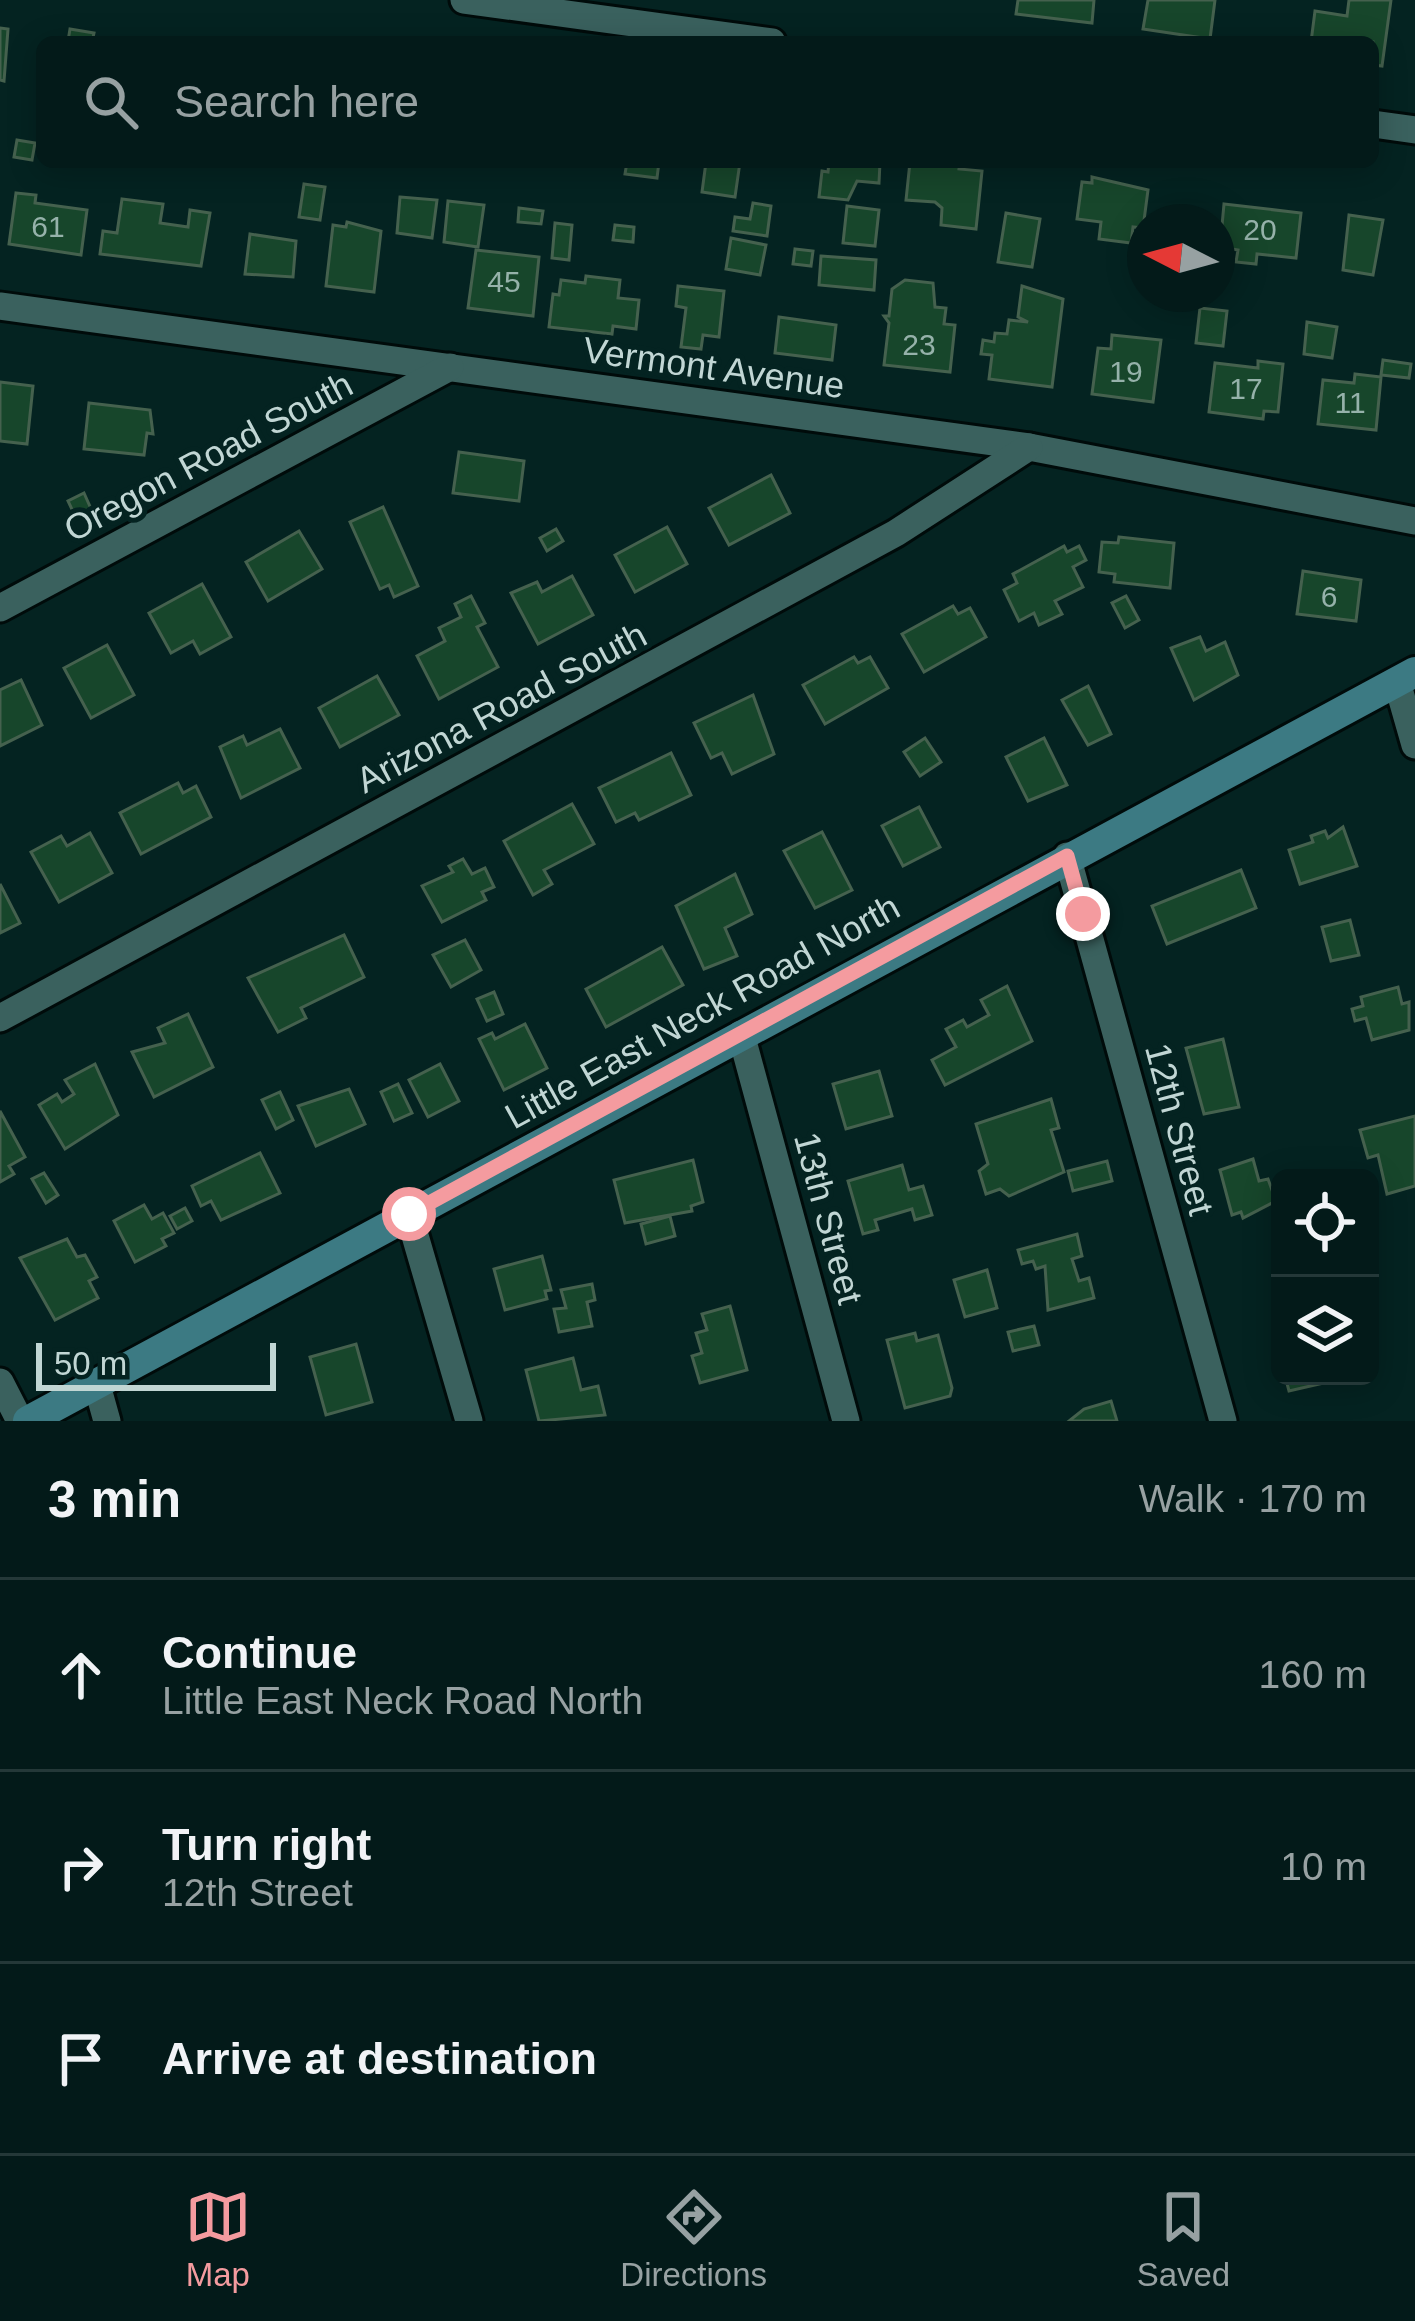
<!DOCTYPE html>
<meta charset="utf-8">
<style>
body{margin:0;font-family:Arial,sans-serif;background:#112726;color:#f1f3f6}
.controls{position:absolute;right:36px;bottom:36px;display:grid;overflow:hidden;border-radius:18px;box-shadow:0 6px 30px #0003}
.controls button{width:108px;height:108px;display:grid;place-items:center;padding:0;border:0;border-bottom:3px solid #243838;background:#031a19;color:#f1f3f6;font:60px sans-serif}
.compass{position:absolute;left:1127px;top:204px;width:108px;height:108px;border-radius:50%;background:#031a19;box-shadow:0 6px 30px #0003;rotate:276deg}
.scale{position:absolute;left:36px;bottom:30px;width:240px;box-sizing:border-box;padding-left:12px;border:6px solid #c1d6d4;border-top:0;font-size:33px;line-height:42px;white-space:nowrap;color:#c1d6d4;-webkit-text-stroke:9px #042321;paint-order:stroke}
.stop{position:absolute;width:36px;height:36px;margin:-27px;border:9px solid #f49b9f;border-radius:50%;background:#fff}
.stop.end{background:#f49b9f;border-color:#fff;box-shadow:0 3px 12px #0008}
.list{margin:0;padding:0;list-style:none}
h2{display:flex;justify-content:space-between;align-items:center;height:156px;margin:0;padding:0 48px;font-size:51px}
h2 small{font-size:39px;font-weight:400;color:#97a1a2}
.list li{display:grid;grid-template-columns:78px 1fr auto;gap:36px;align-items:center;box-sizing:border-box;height:192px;padding:0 48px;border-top:3px solid #243838}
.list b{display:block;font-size:45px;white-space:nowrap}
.list p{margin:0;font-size:39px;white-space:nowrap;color:#97a1a2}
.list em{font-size:39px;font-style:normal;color:#97a1a2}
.icon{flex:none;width:66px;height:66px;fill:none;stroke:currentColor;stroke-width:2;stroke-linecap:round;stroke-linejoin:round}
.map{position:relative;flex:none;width:1415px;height:1421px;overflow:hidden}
.search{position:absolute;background:#031a19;box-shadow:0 6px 30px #0003;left:36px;right:36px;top:36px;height:132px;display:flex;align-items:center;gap:30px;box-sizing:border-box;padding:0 42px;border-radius:18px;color:#97a1a2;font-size:45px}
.sheet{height:732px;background:#031a19}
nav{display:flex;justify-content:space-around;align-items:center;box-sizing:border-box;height:168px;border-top:3px solid #243838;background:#031a19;font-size:33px;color:#97a1a2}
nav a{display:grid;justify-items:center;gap:6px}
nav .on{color:#f49b9f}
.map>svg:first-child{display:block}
.building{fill:#17462b;stroke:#45614e;stroke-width:3}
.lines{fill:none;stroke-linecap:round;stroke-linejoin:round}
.street-casing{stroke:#000b0a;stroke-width:33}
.secondary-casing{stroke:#000b0a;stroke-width:36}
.street{stroke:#3a615e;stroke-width:27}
.secondary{stroke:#3c7a83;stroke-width:30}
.route{stroke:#f49b9f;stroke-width:15}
.labels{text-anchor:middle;stroke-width:10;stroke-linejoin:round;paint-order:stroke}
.number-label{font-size:30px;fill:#96b2aa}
.street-label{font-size:36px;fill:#c1d6d4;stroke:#042321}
</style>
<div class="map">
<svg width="1415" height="1421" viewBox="0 0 1415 1421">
<rect width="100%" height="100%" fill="#042321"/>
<g class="building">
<path d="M1018,0H1094L1092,23L1016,14Z"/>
<path d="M1148,0H1215L1210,39L1143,29Z"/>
<path d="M1349,0H1391L1382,66L1373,65V42H1311L1315,11L1347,16Z"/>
<path d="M0,28L8,29L4,81L0,80Z"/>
<path d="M70,29L94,33L92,42H54L68,41Z"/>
<path d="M17,140L35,143L32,160L14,157Z"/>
<path d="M627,162H659L657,178L625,174Z"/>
<path d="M706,162H740L735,197L702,192Z"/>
<path d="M829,162H880L879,183L857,181L848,200L819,197L822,171L828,172Z"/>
<path d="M910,162H960L959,169L982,171L976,229L941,225L942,208L935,202L906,200Z"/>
<path d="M1092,177L1148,190L1143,228L1133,227L1131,243L1099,239L1101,222L1077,219L1082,182L1092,183Z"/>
<path d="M304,184L325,187L320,220L299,217Z"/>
<path d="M16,193L36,195L35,203L87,210L81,255L9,244Z"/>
<path d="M400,197L437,200L432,238L397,233Z"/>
<path d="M122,199L163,204L160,223L188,227L190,210L210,213L201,266L100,254L103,231L117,233Z"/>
<path d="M448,201L484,205L478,247L444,242Z"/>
<path d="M753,203L771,206L767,236L733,231L735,217L750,219Z"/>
<path d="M1224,204L1301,213L1296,258L1257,254L1256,264L1236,262L1238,250L1220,247Z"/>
<path d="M847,206L879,210L875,246L843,243Z"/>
<path d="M519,208L543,211L541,224L518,222Z"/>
<path d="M1006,213L1040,219L1032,267L998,262Z"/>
<path d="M1349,215L1383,220L1373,275L1343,270Z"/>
<path d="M347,222L381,231L374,292L326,286L333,225L346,227Z"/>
<path d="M555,223L572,225L569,260L552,258Z"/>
<path d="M615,225L634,227L633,242L613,240Z"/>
<path d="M250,234L296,241L293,277L245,274Z"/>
<path d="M731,238L766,245L760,275L726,269Z"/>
<path d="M795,249L813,251L811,266L793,264Z"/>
<path d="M476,250L539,257L533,316L468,308Z"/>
<path d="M821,256L876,260L874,290L819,285Z"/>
<path d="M586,276L620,280L618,298L639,300L636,329L613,326L612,334L549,327L553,294L559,295L561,280L585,283Z"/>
<path d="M905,280L933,283L935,307L946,308L944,324L955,325L950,372L884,365L889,323L884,316H889L892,289Z"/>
<path d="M678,286L724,291L719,337L703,335L701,349L681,347L686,308L676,306Z"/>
<path d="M1022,286L1063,299L1052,387L989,379L992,355L981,354L983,340L994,342L995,333L1007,334L1009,320L1028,322L1018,317Z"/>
<path d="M1200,308L1227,311L1223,346L1196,343Z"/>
<path d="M779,317L836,325L832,360L775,353Z"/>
<path d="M1307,322L1337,327L1332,358L1304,354Z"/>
<path d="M1112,335L1161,340L1153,402L1092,394L1098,348L1111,349Z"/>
<path d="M1383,360L1411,364L1409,378L1381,375Z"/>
<path d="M1258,361L1283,364L1278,412L1264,411L1263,419L1209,412L1215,363L1258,368Z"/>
<path d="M1355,374L1381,377L1376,430L1318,424L1323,380L1354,383Z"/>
<path d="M0,382L33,386L27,444L0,441Z"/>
<path d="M89,403L150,410L153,434L147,433L144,455L84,449Z"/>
<path d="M459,452L524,461L519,501L453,493Z"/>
<path d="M771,475L790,513L729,545L709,508Z"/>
<path d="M84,493L92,511L76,518L68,501Z"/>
<path d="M383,507L418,586L394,597L389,585L380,589L350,522Z"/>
<path d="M667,527L687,564L635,592L615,555Z"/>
<path d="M556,529L563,541L547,551L540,538Z"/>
<path d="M299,531L322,569L268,601L246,562Z"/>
<path d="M1119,537L1174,543L1170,588L1114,582L1115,574L1099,572L1102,542L1118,543Z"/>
<path d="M1064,546L1067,552L1079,546L1086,560L1073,567L1083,587L1055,601L1062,614L1039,625L1034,613L1019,621L1004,590L1017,583L1013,574Z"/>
<path d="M1303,571L1361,580L1356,621L1297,614Z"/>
<path d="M572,576L593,615L538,644L511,593L537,582L542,592Z"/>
<path d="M202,584L231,637L200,654L193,641L171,653L149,613Z"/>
<path d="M471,596L485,623L477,627L498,667L439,699L417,656L445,641L439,628L461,617L455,604Z"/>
<path d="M1126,596L1139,620L1125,628L1112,603Z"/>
<path d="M953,606L958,614L970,608L986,637L924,672L902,634Z"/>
<path d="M1200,637L1206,651L1225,642L1238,675L1194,700L1171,648Z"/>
<path d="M107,645L134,695L91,718L64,668Z"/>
<path d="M854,657L858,663L870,657L888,688L825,724L803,685Z"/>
<path d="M377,676L399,715L340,747L319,708Z"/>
<path d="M21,680L42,725L0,746V690Z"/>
<path d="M1088,686L1111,734L1088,745L1062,700Z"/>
<path d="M753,695L774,754L732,774L722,753L711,758L694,723Z"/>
<path d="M280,729L300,768L241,798L220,747L243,736L247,745Z"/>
<path d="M925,738L941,762L920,776L904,752Z"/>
<path d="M1044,738L1067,785L1028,801L1006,757Z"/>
<path d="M671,753L691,795L639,820L635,813L616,822L599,788Z"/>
<path d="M178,783L183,793L196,786L211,817L141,854L120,813Z"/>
<path d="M572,804L594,844L544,870L552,884L533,895L504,841Z"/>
<path d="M919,807L940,847L903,866L882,826Z"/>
<path d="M1343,827L1357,866L1300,884L1289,850L1313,842L1311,836L1325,831L1328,838Z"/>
<path d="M822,832L852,890L815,908L784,851Z"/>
<path d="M90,833L112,873L59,902L31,852L61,836L67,846Z"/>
<path d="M463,859L472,874L485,868L494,887L482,892L486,900L442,922L422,886L453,872L449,866Z"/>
<path d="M1241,870L1256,908L1167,944L1152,906Z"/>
<path d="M735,874L752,914L725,928L737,956L704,969L676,906Z"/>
<path d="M0,884L20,923L0,933Z"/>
<path d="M1350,920L1359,955L1331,961L1322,927Z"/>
<path d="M344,935L364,977L301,1008L306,1018L278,1032L248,978Z"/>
<path d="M465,940L481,970L451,987L433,955Z"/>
<path d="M662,947L683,985L606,1027L586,989Z"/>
<path d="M1007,986L1032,1041L945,1085L932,1060L956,1047L946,1029L963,1020L967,1027L989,1015L981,1000Z"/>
<path d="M1398,987L1402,1004L1409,1002V1030L1372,1040L1366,1018L1355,1021L1352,1009L1363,1006L1361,997Z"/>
<path d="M494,992L503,1014L487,1021L477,999Z"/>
<path d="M188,1014L213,1067L154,1097L132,1052L165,1043L158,1028Z"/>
<path d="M525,1024L547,1068L504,1090L479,1039L492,1033L495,1039Z"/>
<path d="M1223,1039L1239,1107L1204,1114L1186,1048Z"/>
<path d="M95,1064L118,1115L65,1149L39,1105L57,1094L62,1102L74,1094L65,1080Z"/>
<path d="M440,1064L459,1101L428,1117L409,1080Z"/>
<path d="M879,1071L892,1116L846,1129L833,1084Z"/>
<path d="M398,1084L412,1113L394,1121L381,1092Z"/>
<path d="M349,1089L365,1124L316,1146L298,1106Z"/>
<path d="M280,1092L293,1120L276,1129L262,1100Z"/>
<path d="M1051,1099L1059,1128L1051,1130L1064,1172L1009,1196L1000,1189L986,1194L979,1171L988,1164L976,1124Z"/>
<path d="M0,1111L25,1157L9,1166L14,1174L0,1182Z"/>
<path d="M1415,1116V1186L1387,1194L1378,1155L1368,1158L1360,1130Z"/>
<path d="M260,1153L280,1193L221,1220L211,1201L201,1206L192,1186Z"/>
<path d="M1253,1159L1259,1181L1268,1179L1276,1201L1243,1218L1241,1212L1232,1215L1220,1170Z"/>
<path d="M693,1160L703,1202L691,1206L692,1211L625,1223L614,1180Z"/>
<path d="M1107,1161L1112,1181L1073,1191L1068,1171Z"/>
<path d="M902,1165L909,1190L923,1186L932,1215L915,1220L912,1209L875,1220L878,1230L863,1234L848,1181Z"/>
<path d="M44,1173L58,1195L46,1203L32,1179Z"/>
<path d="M144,1205L152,1219L163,1213L174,1233L162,1239L166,1246L135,1262L114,1221Z"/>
<path d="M185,1208L192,1221L177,1229L170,1216Z"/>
<path d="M670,1216L675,1236L646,1244L641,1224Z"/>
<path d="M1077,1234L1082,1256L1072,1259L1079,1281L1089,1278L1094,1298L1048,1310L1045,1266L1036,1269L1033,1261L1022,1264L1018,1250Z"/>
<path d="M67,1239L77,1257L85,1255L97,1277L89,1281L98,1298L55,1320L20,1258Z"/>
<path d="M542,1256L551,1290L545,1291L547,1299L505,1310L494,1269Z"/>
<path d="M987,1270L997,1308L965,1317L954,1280Z"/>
<path d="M592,1284L595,1300L587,1302L592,1326L559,1332L554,1309L566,1308L561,1290Z"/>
<path d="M730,1306L747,1370L700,1383L692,1356L702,1353L696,1333L707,1330L702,1314Z"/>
<path d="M1034,1326L1039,1345L1013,1351L1008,1332Z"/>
<path d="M915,1333L917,1341L938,1335L952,1388L950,1396L905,1408L887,1340Z"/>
<path d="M356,1344L372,1402L326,1415L310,1357Z"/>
<path d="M573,1358L581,1390L598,1386L605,1415L539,1421L526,1370Z"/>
<path d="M1285,1376H1331L1332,1381L1289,1391Z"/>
<path d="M1111,1401L1117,1421H1069L1084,1409Z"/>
</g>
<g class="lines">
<defs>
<g id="street">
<path d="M464,0L772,42"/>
<path d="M1373,124L1415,130"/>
<path d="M0,306L1029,447L1415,521"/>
<path d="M0,608L450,367"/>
<path d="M1397,682L1415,745"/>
<path d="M1067,856L1223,1421"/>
<path d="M0,1018L896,533L1029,447"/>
<path d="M741,1034L846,1421"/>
<path d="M409,1215L469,1421"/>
<path d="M0,1382L20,1421"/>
<path d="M97,1385L107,1421"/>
</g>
<path id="secondary" d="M28,1421L1415,672"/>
</defs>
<use href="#street" class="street-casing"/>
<use href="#secondary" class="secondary-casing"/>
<use href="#street" class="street"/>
<use href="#secondary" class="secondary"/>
</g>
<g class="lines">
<path class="route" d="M409,1214L1067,856L1083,914"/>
</g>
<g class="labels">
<g class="number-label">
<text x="48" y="237">61</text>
<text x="1260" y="240">20</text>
<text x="504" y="292">45</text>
<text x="919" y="355">23</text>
<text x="1126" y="382">19</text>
<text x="1246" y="399">17</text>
<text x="1350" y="413">11</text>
<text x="1329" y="607">6</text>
</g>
<g class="street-label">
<text transform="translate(714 367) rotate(8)" y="13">Vermont Avenue</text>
<text transform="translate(208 456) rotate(-28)" y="13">Oregon Road South</text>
<text transform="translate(501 707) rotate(-28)" y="13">Arizona Road South</text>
<text transform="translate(702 1011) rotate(-29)" y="13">Little East Neck Road North</text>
<text transform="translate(1180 1129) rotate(75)" y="13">12th Street</text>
<text transform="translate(829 1218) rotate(75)" y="13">13th Street</text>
</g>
</g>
</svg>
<div class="controls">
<button><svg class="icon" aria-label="locate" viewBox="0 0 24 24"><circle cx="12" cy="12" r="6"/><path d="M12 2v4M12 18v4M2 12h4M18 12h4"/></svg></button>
<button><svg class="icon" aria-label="layers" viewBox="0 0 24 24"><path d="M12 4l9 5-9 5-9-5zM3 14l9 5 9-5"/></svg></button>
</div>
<svg class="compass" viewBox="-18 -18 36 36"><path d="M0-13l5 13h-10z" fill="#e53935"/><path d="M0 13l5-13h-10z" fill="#97a1a2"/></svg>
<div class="scale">50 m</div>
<div class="stop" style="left:409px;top:1214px"></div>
<div class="stop end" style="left:1083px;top:914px"></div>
<div class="search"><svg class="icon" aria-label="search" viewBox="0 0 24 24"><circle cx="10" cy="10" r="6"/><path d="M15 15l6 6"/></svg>Search here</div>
</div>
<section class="sheet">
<h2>3 min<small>Walk · 170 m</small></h2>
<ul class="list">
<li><svg class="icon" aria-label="ahead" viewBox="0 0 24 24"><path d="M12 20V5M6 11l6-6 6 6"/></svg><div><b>Continue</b><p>Little East Neck Road North</p></div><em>160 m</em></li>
<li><svg class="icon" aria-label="right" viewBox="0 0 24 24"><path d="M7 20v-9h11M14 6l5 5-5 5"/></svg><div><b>Turn right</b><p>12th Street</p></div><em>10 m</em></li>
<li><svg class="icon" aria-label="arrive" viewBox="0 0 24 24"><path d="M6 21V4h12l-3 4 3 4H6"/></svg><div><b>Arrive at destination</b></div></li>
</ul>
</section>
<nav>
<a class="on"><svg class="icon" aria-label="map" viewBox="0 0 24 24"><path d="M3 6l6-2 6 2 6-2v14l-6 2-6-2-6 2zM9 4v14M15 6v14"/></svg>Map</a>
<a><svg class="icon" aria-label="directions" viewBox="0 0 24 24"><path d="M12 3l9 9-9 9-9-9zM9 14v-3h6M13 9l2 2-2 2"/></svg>Directions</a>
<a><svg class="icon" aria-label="saved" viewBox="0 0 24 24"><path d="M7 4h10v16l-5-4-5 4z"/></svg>Saved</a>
</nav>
